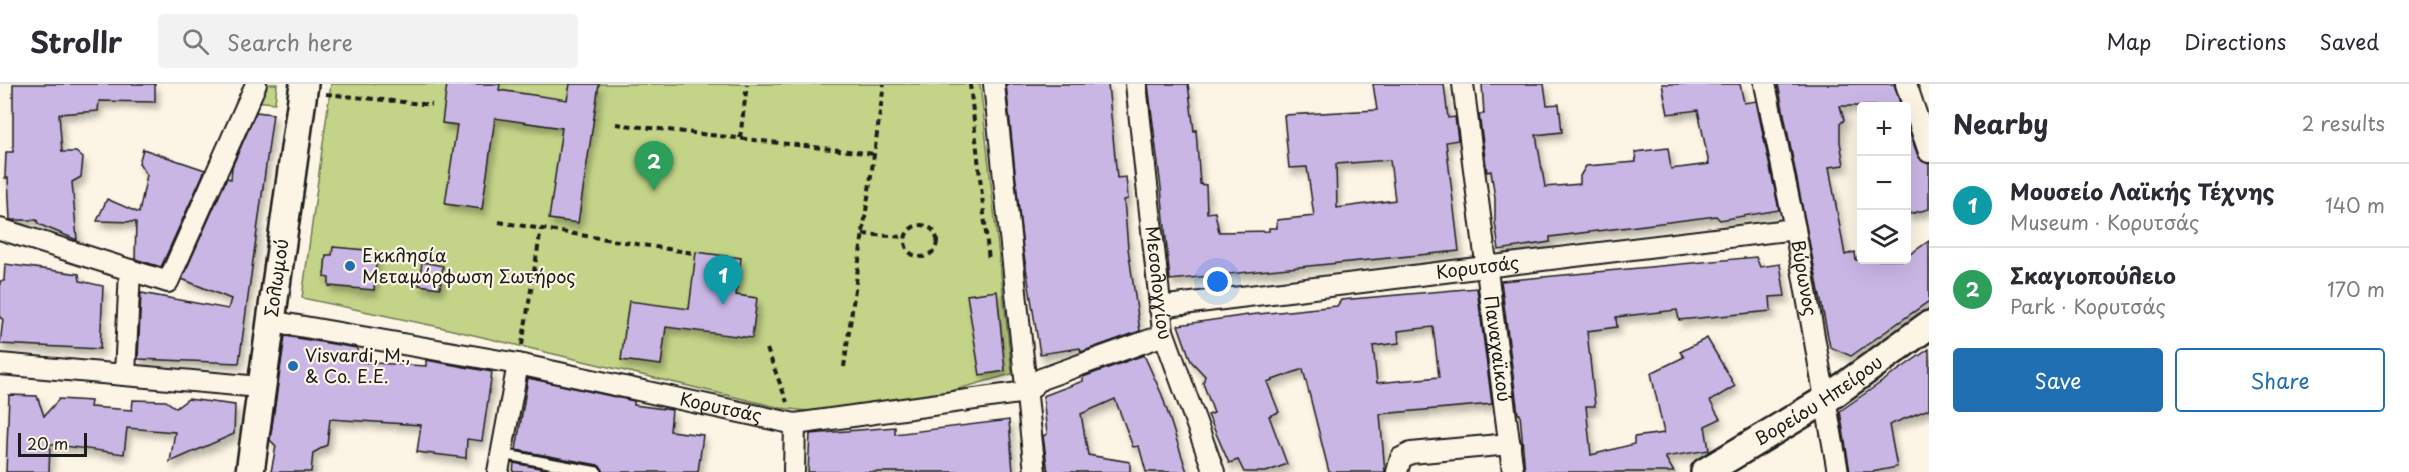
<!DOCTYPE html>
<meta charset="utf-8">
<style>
body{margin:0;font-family:"Playpen Sans",sans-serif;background:#f2f2f3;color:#2b2b33}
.controls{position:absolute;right:18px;top:18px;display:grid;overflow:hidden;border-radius:6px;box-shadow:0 6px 24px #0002}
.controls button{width:54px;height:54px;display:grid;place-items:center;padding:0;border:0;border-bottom:2px solid #e1e1e2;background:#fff;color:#2b2b33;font:30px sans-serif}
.scale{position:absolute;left:18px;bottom:15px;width:69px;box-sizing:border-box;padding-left:6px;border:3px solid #1c1c1c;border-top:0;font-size:16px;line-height:21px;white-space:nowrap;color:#1c1c1c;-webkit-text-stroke:4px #fcf5e5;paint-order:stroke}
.you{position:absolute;left:1218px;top:198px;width:21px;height:21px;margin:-15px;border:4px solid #fff;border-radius:50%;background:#1a73e8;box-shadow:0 0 0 9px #1a73e833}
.badge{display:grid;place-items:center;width:39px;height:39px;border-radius:50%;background:#1f6fb2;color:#fff;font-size:20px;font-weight:700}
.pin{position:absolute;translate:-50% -50px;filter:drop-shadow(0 2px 3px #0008)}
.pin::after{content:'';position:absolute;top:32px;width:21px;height:18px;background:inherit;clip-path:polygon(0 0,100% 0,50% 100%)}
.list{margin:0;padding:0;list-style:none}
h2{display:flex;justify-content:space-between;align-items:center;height:78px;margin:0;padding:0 24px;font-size:26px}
h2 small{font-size:20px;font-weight:400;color:#7c7c81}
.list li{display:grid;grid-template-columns:39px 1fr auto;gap:18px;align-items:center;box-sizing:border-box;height:84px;padding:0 24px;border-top:2px solid #e1e1e2}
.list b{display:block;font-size:22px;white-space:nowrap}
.list p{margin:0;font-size:20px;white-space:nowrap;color:#7c7c81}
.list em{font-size:20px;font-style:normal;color:#7c7c81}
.actions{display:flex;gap:12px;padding:18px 24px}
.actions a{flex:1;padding:14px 0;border:2px solid #1f6fb2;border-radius:6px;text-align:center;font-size:21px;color:#1f6fb2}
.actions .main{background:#1f6fb2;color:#fff}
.icon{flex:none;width:33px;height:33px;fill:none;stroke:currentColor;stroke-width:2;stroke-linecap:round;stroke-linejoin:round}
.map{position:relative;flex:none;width:1929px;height:388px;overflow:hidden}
header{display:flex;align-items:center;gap:36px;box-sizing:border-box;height:84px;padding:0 30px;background:#fff;border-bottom:2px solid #e1e1e2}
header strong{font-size:28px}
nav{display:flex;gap:33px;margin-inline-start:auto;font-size:21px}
.search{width:420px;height:54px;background:#f2f2f3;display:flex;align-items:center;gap:15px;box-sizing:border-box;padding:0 21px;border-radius:6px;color:#7c7c81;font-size:22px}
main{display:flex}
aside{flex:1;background:#fff}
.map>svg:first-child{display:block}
.green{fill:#c3d387;stroke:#707852;stroke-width:1.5}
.building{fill:#cab6e5;stroke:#1c1c1c;stroke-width:1.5;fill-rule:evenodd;filter:url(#shadow)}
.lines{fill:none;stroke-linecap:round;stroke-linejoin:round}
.service-casing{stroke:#1c1c1c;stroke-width:14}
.minor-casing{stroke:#1c1c1c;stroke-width:24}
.secondary-casing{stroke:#1c1c1c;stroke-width:32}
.path{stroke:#1c1c1c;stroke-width:4;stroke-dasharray:6 4.5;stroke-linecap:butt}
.service{stroke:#fcf5e5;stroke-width:9}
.minor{stroke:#fcf5e5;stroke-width:20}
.secondary{stroke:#fcf5e5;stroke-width:27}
.poi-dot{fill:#1f6fb2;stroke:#fcf5e5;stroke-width:2}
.labels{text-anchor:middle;stroke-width:4.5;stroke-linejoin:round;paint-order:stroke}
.poi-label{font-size:18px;fill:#1c1c1c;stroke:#fcf5e5;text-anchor:start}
.street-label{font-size:18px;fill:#1c1c1c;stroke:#fcf5e5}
</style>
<header>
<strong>Strollr</strong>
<div class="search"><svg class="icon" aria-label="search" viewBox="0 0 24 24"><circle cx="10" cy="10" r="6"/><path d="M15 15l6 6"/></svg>Search here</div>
<nav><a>Map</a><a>Directions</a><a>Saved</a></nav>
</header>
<main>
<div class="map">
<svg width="1929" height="388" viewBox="0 0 1929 388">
<defs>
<filter id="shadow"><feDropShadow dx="3.5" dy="6" stdDeviation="3" flood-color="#0004"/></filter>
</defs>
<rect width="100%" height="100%" fill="#fcf5e5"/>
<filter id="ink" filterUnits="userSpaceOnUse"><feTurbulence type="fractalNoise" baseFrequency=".0167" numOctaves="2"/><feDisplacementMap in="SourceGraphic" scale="12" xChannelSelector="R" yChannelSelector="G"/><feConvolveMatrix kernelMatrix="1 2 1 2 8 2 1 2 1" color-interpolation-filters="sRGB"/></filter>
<g filter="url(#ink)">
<g class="green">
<path d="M262,0H277L275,19L254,17Z"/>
<path d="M331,0H980L1012,290L933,312L817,328L781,324L444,244L302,214Z"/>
</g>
<g class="building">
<path d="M13,0H155V18L99,17L98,27L59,30L62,68H76L83,74L81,93L72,98L77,156L38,140L37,136H10L8,94H5L6,68H13Z"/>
<path d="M447,0H500L499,6L567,16L570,0H599L578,139L549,135L562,44L495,34L482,125L445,120L457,41L442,39Z"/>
<path d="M1006,0H1108L1117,94L1126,93L1128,115L1124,116L1128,164L1140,247L1081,268L1080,264L1040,270L1023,165Z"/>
<path d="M1148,0H1188L1194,47L1196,46L1200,100L1206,101L1207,129L1215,128L1219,148L1269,147V144H1277V136L1314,132L1307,83L1289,84L1284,31L1377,26L1373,0H1444L1448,34L1455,33L1458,56L1446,58L1459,167L1170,196L1161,104ZM1390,76L1395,116L1337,124L1336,80Z"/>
<path d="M1482,0H1544L1547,21L1559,20L1562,48L1536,51L1545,103L1580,100V92L1586,82L1636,78L1635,68L1668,64L1671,85L1709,80L1698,26L1668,30L1662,0H1740L1744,19L1756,17L1779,126L1720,136L1716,132L1550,153V158L1499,166L1495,138V114L1491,87L1487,88L1479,30H1484Z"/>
<path d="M1778,0H1894L1901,22H1840L1844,36L1840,40V58L1844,81L1829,83L1845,171L1855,168L1856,176H1906V173L1929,157V217L1851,272L1830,263Z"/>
<path d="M256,28L273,30L239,279L138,275L141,209L228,225L231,215L182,195L227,94L231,95L232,83Z"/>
<path d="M1906,39L1918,72L1922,77L1929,80V125L1906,131Z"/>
<path d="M143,65L205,86L161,183L135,175L136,138L97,137L107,115L139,129L147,91L139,79Z"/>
<path d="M333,163L377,167L374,206L329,202V194L324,193L326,171H332Z"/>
<path d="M696,168L741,174L736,211L757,214L752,254L666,243L661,281L621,276L629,217L689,225Z"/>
<path d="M1756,173L1760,183L1780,180L1785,212L1770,213L1771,227L1679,236L1677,226L1616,233L1617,243L1587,247L1595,322H1586L1591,371L1634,360V353L1664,349L1651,289L1684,273L1680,268L1707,254L1735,302L1710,317L1720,335L1705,342L1709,366L1665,373L1674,388H1525L1520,330H1518L1501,197Z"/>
<path d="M422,178L443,182L440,204L419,201Z"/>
<path d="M5,180L79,190L80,197L103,202L100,265L0,260L3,235L0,234V197H4Z"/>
<path d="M1477,204L1492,320L1380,330L1385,388H1329L1303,285L1267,298L1279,328L1269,332L1287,380L1266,388H1244L1238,376L1229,379L1208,331L1214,329L1203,299L1205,292L1191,277L1178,241L1248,231L1337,222L1341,216ZM1433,243L1439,293L1377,299L1373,262L1399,259L1398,247Z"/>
<path d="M997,207L1005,287L980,291L967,211Z"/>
<path d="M285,252L357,264L358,278L426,282V276L492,288L482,357L467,355L466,374L417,368L421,341L330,335L327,361L313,369L311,388H271L276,362L270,356Z"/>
<path d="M1929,265V325L1889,341L1897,383L1872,388H1850L1840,327Z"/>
<path d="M1144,271L1162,311L1187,388H1146L1139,362L1133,363L1115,315L1081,330L1088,371L1130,378V388H1048L1043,352L1047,350L1043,312L1083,297V293Z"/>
<path d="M528,294L634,317V321L672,326L670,347L703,351L698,388H604L598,381L516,366Z"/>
<path d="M9,311L37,312L44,332L59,315L91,317L90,323L132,326L133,316L166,317L176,324L188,315L235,321L234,350L170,378L175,348L127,344L124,370L50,360L49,388H6Z"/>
<path d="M1009,336L1013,388H808L810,350L895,343V350Z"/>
<path d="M514,379L560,388H513Z"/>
</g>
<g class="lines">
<defs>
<path id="service" d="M501,370L597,388"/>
<g id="minor">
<path d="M994,0L1035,388"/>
<path id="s1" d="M1136,0L1163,247L1214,388"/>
<path id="s2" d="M1463,0L1513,388"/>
<path id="s3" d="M1765,0L1795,145L1838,388"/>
<path d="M1906,0L1929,68"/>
<path d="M0,145L168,198L256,0"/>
<path id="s4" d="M1159,223L1795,145"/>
<path id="s5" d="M270,237L518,280L795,340L1026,308L1041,295L1164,251"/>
<path d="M0,280L260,303"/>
<path d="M125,291L130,186"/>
<path d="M498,388L518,280"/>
<path d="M794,388L795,340"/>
<path d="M1397,388L1401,374L1411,369L1510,360"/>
</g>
<g id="secondary">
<path id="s6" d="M250,388L304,0"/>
<path id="s7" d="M1705,388L1825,316L1929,241"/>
</g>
</defs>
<use href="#service" class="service-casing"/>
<use href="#minor" class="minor-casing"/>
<use href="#secondary" class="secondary-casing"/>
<g class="path">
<path d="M970,0L989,177"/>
<path d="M326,10L432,21"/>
<path d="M616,40L874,70"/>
<path d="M740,54L747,0"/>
<path d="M499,138L693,169"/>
<circle cx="921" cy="157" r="16"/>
<path d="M863,150L905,153"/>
<path d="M522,261L541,145"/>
<path d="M767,265L787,318"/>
<path d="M844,283L884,0"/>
</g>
<use href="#service" class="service"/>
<use href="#minor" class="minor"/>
<use href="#secondary" class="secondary"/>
</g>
</g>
<g class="poi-dot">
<circle cx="350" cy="182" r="6"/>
<circle cx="293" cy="282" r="6"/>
</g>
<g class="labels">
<g class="poi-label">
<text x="362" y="178">Εκκλησία<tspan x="362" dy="21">Μεταμόρφωση Σωτήρος</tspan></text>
<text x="305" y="278">Visvardi, M.,<tspan x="305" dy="21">&amp; Co. E.E.</tspan></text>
</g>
<g class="street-label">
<text dy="6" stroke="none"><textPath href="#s4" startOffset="321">Κορυτσάς</textPath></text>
<text dy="6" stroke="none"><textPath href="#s6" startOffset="196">Σολωμού</textPath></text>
<text dy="6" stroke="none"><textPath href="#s3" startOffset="198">Βύρωνος</textPath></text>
<text dy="6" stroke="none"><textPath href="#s1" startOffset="200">Μεσολογγίου</textPath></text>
<text dy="6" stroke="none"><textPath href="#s2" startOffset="267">Παναχαϊκού</textPath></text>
<text dy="6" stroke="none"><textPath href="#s7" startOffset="134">Βορείου Ηπείρου</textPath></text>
<text dy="6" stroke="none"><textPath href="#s5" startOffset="459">Κορυτσάς</textPath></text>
</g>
</g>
</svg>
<div class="controls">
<button>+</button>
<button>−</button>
<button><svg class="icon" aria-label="layers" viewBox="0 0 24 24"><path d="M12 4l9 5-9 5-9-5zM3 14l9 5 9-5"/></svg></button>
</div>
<div class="scale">20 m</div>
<div class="you"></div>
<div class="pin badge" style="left:723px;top:221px;background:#0f9aa8">1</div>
<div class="pin badge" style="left:654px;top:107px;background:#2e9e5b">2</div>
</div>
<aside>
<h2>Nearby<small>2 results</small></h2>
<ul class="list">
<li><span class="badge" style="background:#0f9aa8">1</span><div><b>Μουσείο Λαϊκής Τέχνης</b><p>Museum · Κορυτσάς</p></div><em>140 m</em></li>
<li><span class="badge" style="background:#2e9e5b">2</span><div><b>Σκαγιοπούλειο</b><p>Park · Κορυτσάς</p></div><em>170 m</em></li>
</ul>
<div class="actions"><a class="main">Save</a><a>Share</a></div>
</aside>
</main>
